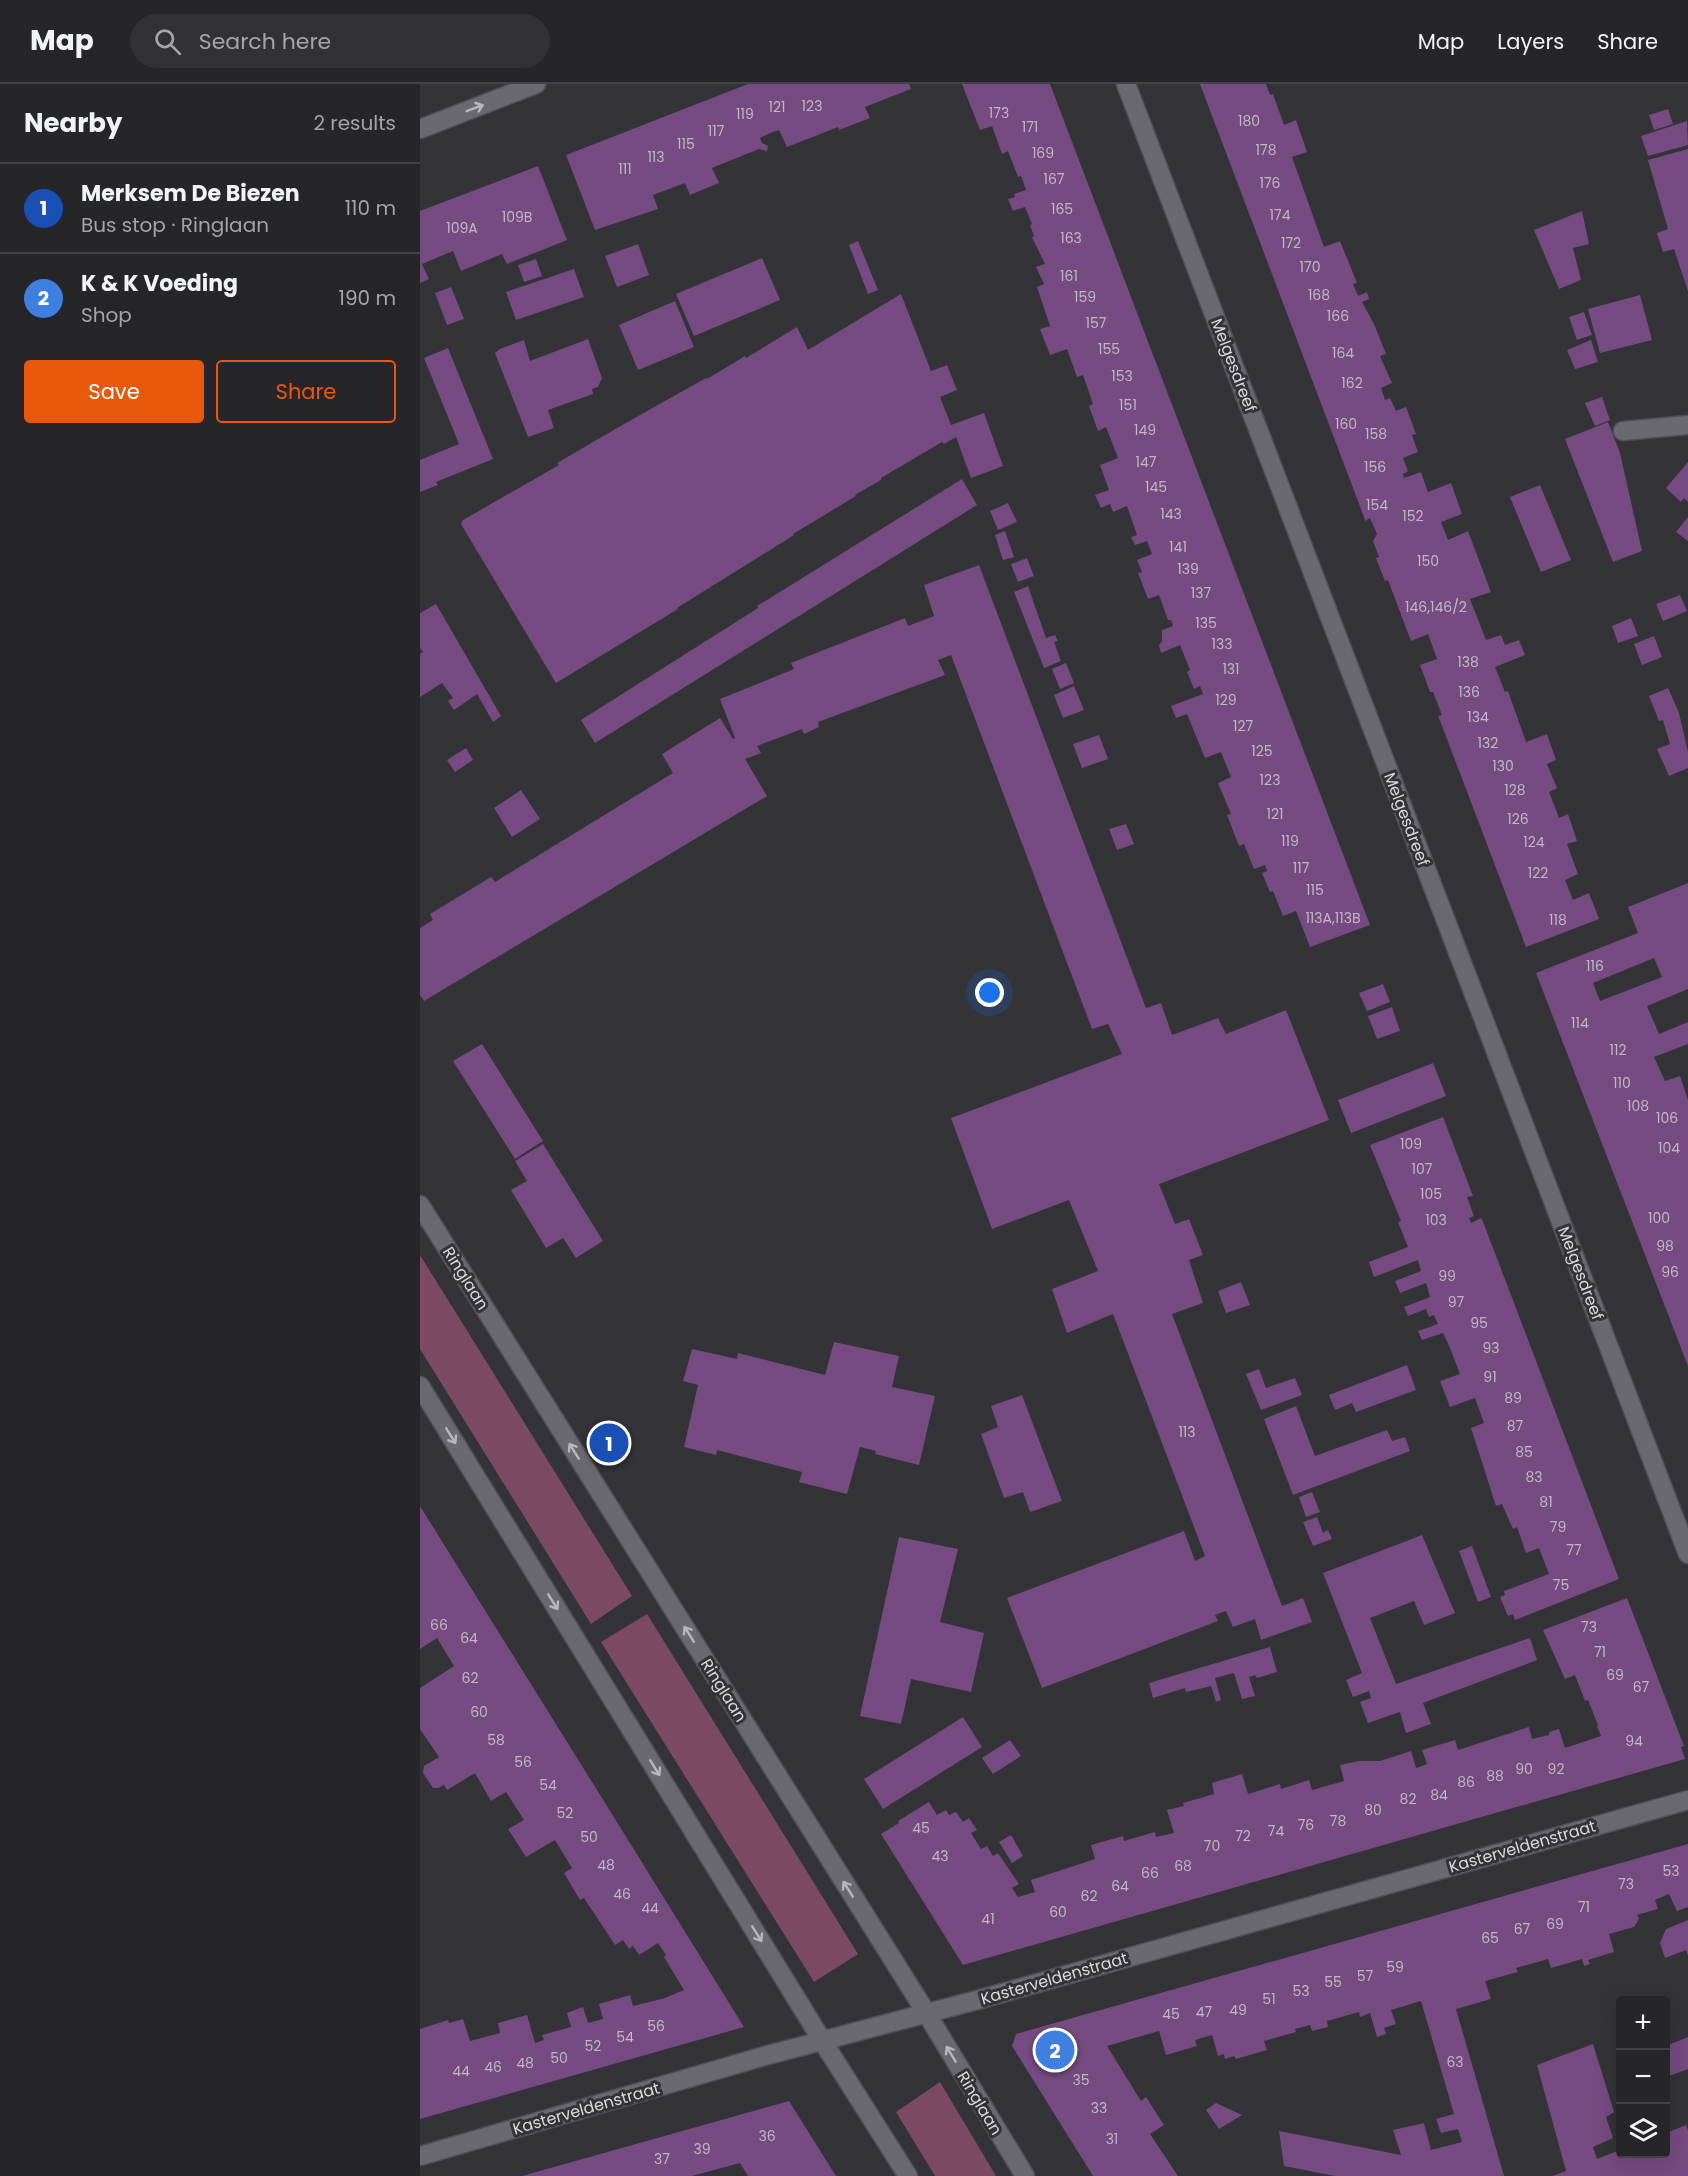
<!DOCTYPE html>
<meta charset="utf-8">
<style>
body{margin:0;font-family:Poppins,sans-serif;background:#323236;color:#f1f3f6}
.controls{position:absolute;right:18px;bottom:18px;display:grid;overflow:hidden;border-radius:6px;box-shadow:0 6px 24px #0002}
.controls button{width:54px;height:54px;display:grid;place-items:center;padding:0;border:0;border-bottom:2px solid #424347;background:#26262a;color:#f1f3f6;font:30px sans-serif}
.you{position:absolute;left:570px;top:909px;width:21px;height:21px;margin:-15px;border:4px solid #fff;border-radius:50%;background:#1a73e8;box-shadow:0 0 0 9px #1a73e833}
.badge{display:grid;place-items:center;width:39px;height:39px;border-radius:50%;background:#ea580c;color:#fff;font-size:20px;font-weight:700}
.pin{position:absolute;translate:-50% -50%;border:3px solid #fff;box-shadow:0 2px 6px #0006}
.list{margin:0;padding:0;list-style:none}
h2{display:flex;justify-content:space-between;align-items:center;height:78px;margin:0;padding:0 24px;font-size:26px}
h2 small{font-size:20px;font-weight:400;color:#a4a5a8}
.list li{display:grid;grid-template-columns:39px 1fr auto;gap:18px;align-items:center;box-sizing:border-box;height:90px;padding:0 24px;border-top:2px solid #424347}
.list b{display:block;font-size:22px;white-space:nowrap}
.list p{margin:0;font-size:20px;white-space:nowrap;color:#a4a5a8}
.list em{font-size:20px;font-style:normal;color:#a4a5a8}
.actions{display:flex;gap:12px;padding:18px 24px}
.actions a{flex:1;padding:14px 0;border:2px solid #ea580c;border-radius:6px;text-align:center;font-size:21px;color:#ea580c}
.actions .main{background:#ea580c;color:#fff}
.icon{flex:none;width:33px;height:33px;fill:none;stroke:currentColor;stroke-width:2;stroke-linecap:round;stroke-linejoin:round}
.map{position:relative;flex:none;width:1268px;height:2092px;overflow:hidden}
header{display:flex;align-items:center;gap:36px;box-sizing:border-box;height:84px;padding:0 30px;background:#26262a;border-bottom:2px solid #424347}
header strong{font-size:28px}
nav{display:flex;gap:33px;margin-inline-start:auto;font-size:21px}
.search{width:420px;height:54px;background:#323236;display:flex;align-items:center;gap:15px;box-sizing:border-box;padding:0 21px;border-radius:33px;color:#a4a5a8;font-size:22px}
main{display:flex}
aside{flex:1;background:#26262a}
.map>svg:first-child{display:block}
.green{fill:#7c4a63}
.building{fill:#764b81;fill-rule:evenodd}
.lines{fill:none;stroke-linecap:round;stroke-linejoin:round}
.minor-casing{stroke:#504f54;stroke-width:21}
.minor{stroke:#6a696f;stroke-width:18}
.oneway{stroke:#b8b7bb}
.labels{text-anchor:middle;stroke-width:6;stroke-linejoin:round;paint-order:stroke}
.number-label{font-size:14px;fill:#c0b6c5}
.street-label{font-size:16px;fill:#d9d9dc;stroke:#333338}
</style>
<header>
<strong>Map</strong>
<div class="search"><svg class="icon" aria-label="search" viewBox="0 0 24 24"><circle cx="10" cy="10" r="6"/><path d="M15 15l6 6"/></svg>Search here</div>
<nav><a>Map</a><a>Layers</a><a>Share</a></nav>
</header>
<main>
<aside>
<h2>Nearby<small>2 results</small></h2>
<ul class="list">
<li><span class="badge" style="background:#1a4fb4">1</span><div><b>Merksem De Biezen</b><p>Bus stop · Ringlaan</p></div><em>110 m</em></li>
<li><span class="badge" style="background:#3f7fe0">2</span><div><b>K &amp; K Voeding</b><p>Shop</p></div><em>190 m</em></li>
</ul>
<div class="actions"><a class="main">Save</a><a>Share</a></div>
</aside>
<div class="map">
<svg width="1268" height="2092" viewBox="0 0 1268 2092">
<rect width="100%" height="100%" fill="#333338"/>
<g class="green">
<path d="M0,1171L212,1512L171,1540L0,1265Z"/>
<path d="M227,1530L438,1870L394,1898L181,1558Z"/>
<path d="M520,1998L576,2092H515L476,2028Z"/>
</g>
<g class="building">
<path d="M328,0H489L491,5L445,23L450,34L419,46L418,43L367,63L359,46L350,49L340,54L342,59L348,62L347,67L339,65L292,84L299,99L270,111L265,99L233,111L238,125L175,146L146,71Z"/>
<path d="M542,0H630L950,841L890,863L876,827L863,832L853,807L850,808L842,789L847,787L845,781L834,785L824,760L819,762L807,731L811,730L798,699L811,693L801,668L785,674L767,630L756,634L751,622L783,610L780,602L774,605L767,588L770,586L760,561L741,569L739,561L742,557V546L753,542L751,536H748L739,511L728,515L718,489L722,488L717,476L732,470L727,457L715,461L711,453L717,451L707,422L693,428L690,420L681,424L675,411L689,406L680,381L698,374L686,343L678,347L669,322L673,320L663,291L657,293L647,265L630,271L620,245L630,242L617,203L624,200L616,183L625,180L612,153L614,152L610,141L612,140L605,123L593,127L588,115L595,113L594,110L606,106L601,92L598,93L588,67L582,70L572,42L560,46Z"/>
<path d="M780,0H846L850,11L853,10L864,41L876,36L887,68L872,73L904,163L920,157L937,199L933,200L938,212L947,208L949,215L942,218L954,240L966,270L960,272L972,299L961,304L965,316L970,314L976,327L986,323L996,350L992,351L998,368L983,374L988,387L983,390L984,394L1001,388L1008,408L1031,399L1042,430L1021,438L1028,456L1048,447L1071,508L1050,515L1066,556L1081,551L1085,561L1099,556L1105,571L1075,583L1085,608L1088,607L1106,658L1127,650L1136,676L1127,680L1137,704L1129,708L1139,734L1148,730L1157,757L1147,760L1158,790L1145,796L1153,816L1169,809L1179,835L1106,863L1019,634L1018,632L1022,631L1013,608H1010L1000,581L1017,575L1008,550L991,557L968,496L965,497L956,474L959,473L953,457L957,450L950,434L945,437L944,433Z"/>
<path d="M1248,25L1253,40L1234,46L1229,31Z"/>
<path d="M1267,37L1268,61L1228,72L1221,52Z"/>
<path d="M1268,65V207L1254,165L1243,168L1237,149L1248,145L1228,76Z"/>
<path d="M118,82L147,156L87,180L82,170L41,187L33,167L2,180L9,195L0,199V127Z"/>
<path d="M1162,127L1169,160L1153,164L1161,196L1139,205L1114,146Z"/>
<path d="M438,157L458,206L448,210L429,161Z"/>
<path d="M218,160L229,191L197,203L185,172Z"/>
<path d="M342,174L360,216L274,252L256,210Z"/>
<path d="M116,175L122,192L104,198L98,181Z"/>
<path d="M154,185L164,213L96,236L86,208Z"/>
<path d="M31,203L44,235L27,241L15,209Z"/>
<path d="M481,210L511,287L527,281L537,306L520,313L531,341L564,329L583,382L551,394L536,353L524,360L522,358L461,394V396L435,411L436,412L373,450L374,451L257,524L258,525L136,599L41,440L43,436L139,381L137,379L204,340L286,294L287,295L325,272L326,274L377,243L388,266Z"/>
<path d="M1220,211L1232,256L1180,269L1168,225Z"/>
<path d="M255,217L274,263L218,286L199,241Z"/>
<path d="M1164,228L1172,251L1157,256L1149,233Z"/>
<path d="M168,255L182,294L178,303L172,305L173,310L128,326L134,344L108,353L75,269L80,265L104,256L110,277Z"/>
<path d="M1171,256L1178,278L1155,285L1147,266Z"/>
<path d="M28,264L73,375L16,398L18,401L0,408V376L39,360L4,274Z"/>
<path d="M1182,313L1190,336L1175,342L1165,319Z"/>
<path d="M1188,338L1200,369L1222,467L1193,478L1145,355Z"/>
<path d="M1268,378V418L1264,414L1261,418L1246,404Z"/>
<path d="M542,395L557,421L175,659L161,636L338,524L337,522Z"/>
<path d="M1120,401L1151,476L1121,488L1090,413Z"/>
<path d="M588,419L597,438L578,446L570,427Z"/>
<path d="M1268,433V457L1256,448Z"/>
<path d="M585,447L594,473L583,476L575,451Z"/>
<path d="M607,474L614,492L598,498L591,480Z"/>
<path d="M559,481L726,924L741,919L752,951L798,934L806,950L866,926L909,1036L739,1100L755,1140L769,1135L783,1171L769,1176L783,1219L752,1230L862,1522L883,1514L892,1538L841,1556L835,1535L813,1543L806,1527L795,1531L798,1537L622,1604L587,1514L764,1447L775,1477L785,1472L693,1230L647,1249L632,1205L678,1187L649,1116L572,1145L531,1034L702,970L688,940L672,945L531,571L518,576L525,591L398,638L399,643L384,650L382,645L337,662L341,669L325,675L347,712L4,917L0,911V844L13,836L10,830L71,793L75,798L253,689L242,670L300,634L313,655L315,654L300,615L374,585L371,579L485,534L488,542L514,532L504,501Z"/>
<path d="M608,502L626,554L635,551L638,557L634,558L641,577L624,584L594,508Z"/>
<path d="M1260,511L1267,527L1243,537L1236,520Z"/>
<path d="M16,520L81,632L73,638L57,610L34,626L28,617L33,614L22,599L0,613V570L3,568L0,564V529Z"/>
<path d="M1211,534L1218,552L1198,559L1192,542Z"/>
<path d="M1234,552L1242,573L1222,581L1214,560Z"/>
<path d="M646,579L654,599L640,605L632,585Z"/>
<path d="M654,602L664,626L643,634L634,611Z"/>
<path d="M1248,604L1259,629L1268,668V684L1249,692L1237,665L1250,660L1243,636L1239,637L1229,612Z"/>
<path d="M679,651L688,675L662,684L653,660Z"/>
<path d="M46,664L53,676L35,688L27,676Z"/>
<path d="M101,706L120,735L92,753L74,724Z"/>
<path d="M706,740L714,760L697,766L689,745Z"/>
<path d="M1268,799V905L1227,922L1239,950L1268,938V960L1234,973L1245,997L1260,992L1268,1016V1282L1116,889L1218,849L1208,823ZM1234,874L1242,893L1180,917L1173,899Z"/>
<path d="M963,900L970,918L947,927L939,909Z"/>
<path d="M972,923L980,947L957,955L948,932Z"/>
<path d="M62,960L123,1057L95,1075L33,977Z"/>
<path d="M1013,979L1026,1012L931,1049L918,1016Z"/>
<path d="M1023,1033L1053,1112L1047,1113L1054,1132L1049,1134L1051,1139L1061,1134L1062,1135L1199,1495L1095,1536L1093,1530L1088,1532L1080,1513L1085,1511L1084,1507L1129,1490L1119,1464L1106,1469L1097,1443L1093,1445L1082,1420L1076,1422L1051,1344L1064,1339L1055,1314L1030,1323L1020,1297L1040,1290L1030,1264L1023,1249L1002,1256L998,1247L1018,1240L1014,1231L1009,1233L1006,1225L988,1232L984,1223L1010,1213L1006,1199L980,1209L975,1197L1001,1187L998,1176L954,1193L949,1178L988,1163L978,1138L981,1137L950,1061Z"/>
<path d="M123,1060L183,1157L156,1174L143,1154L126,1164L91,1106L107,1097L95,1077Z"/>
<path d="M821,1198L830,1221L806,1229L798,1207Z"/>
<path d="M414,1258L479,1272L472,1303L515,1312L499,1381L455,1370L456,1367L440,1363L427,1410L379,1398L382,1388L297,1366L296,1371L264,1363L278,1301L263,1297L272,1265L317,1275L318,1269L405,1291Z"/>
<path d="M987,1281L996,1306L936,1328L932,1319L915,1326L909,1311Z"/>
<path d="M839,1285L846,1304L875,1294L882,1311L841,1326L826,1290Z"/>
<path d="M602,1311L642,1417L610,1428L603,1408L584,1414L561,1350L578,1343L571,1322Z"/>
<path d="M876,1322L895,1372L967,1346L972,1357L985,1353L990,1367L873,1411L844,1335Z"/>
<path d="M892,1408L900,1428L886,1433L879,1413Z"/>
<path d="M0,1422L187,1722L324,1943L0,2035V1945L28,1936L29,1939L43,1935L50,1957L80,1949L78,1939L107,1931L115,1959L124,1956L122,1951L151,1943L147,1929L163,1923L168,1939L183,1935L179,1920L210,1911L213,1922L245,1914L264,1906L244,1873L246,1871L238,1859L219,1871L213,1862L209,1865L203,1856L195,1861L164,1814L160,1816L144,1789L152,1784L135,1756L106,1773L88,1745L104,1736L86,1708L71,1717L55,1689L27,1706L24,1701L18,1704H13L3,1689L4,1682L19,1673L0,1645V1604L34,1582L17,1554L0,1565Z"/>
<path d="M897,1433L903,1449L908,1446L912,1455L893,1462L883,1438Z"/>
<path d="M1002,1451L1035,1529L1004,1541L994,1517L950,1534L976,1600L1110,1554L1117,1576L1003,1619L1011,1640L986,1649L980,1628L948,1639L940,1618L951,1614L949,1607L933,1613L926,1596L942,1589L903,1489Z"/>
<path d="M479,1453L538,1465L520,1538L564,1549L551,1608L491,1595L481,1640L440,1632Z"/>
<path d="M1052,1462L1071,1513L1058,1518L1039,1467Z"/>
<path d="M1207,1514L1264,1662L1261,1663L1265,1675L543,1881L461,1750L479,1739L478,1737L509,1718L517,1731L526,1726L529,1731L536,1728L543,1738L549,1734L557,1746L551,1749L561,1765L567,1762L573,1772L578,1769L599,1800L592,1804L598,1813L615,1808L611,1796L675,1775L671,1761L703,1752L704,1757L735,1748L736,1753L754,1749L747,1726L764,1722L763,1719L794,1710L792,1699L822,1690L828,1710L860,1700L861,1705L889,1696L892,1706L924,1697L920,1681L939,1677H960L991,1667L996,1684L1007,1680L1002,1666L1035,1656L1038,1666L1109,1643L1112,1655L1129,1651V1648L1139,1645L1145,1664L1181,1652L1177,1642L1178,1641L1168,1616L1165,1617L1155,1591L1145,1595L1123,1546Z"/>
<path d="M850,1563L857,1588L837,1594L835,1591L829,1593L835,1612L822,1615L814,1589L795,1594L801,1616L796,1618L791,1602L766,1608L765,1604L733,1614L729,1599Z"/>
<path d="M543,1633L562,1663L463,1725L444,1695Z"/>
<path d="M590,1656L601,1672L573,1690L562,1674Z"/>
<path d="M591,1751L603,1772L592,1779L579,1758Z"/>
<path d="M1268,1760V1823L1257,1827L1249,1810L1235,1816L1238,1825L1217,1831L1219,1835L1214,1843L1189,1850L1194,1868L1168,1876L1170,1880L1164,1882L1162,1875L1131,1884L1128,1875L1096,1884L1098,1888L1065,1897L1071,1915L1036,1925L1084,2092H915L864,2082L859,2047L981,2071L973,2046L1004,2039L1011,2066L1042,2058L1038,2045L1021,2049L1016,2035L1034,2030L1001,1917L971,1926L976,1940L964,1944L966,1950L957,1953L950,1929L940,1933L939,1928L907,1937L908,1943L892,1947L890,1941L875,1945L876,1948L844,1957L847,1966L816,1975L814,1972L805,1975L804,1970L798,1972L792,1951L775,1956L777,1962L746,1971L739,1947L687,1962L721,2017L726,2013L744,2041L730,2050L758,2092H673L592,1962L596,1950Z"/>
<path d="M1268,1836V1871L1266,1866L1245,1874L1240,1859L1246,1845Z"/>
<path d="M1268,1953V1985L1246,1993V1962Z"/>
<path d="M1173,1960L1194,2028L1186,2033L1193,2054L1173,2063L1177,2075L1200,2066V2070H1245L1246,2049L1266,2041L1268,2046V2092H1132L1146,2087L1117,1981Z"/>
<path d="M369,2017L416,2092H328L320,2079L272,2092H102Z"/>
<path d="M796,2019L822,2031L799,2045L786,2026Z"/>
</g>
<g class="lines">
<defs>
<g id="minor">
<path d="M706,0L1268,1470"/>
<path d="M0,45L116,0"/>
<path d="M1203,347L1268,341"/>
<path d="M0,1121L507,1930L605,2092"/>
<path d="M0,1302L403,1958L488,2092"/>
<path d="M0,2072L348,1971L561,1915L1268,1716"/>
</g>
</defs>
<use href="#minor" class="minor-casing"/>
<use href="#minor" class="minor"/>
</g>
<defs><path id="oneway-shaft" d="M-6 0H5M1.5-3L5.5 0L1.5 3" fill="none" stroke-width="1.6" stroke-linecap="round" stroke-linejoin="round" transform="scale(1.5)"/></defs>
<g class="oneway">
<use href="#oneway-shaft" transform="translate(55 24) rotate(-21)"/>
<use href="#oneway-shaft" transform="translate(31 1352) rotate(58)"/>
<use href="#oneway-shaft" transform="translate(154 1367) rotate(-122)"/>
<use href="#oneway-shaft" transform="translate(133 1518) rotate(58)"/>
<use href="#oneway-shaft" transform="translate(269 1550) rotate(-122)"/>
<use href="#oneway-shaft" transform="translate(235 1684) rotate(58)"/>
<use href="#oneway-shaft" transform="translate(428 1805) rotate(-122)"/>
<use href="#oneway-shaft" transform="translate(337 1850) rotate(58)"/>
<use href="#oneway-shaft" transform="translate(531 1970) rotate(-121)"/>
</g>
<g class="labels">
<g class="number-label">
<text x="392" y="27">123</text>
<text x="357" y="28">121</text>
<text x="579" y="34">173</text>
<text x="325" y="35">119</text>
<text x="829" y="42">180</text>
<text x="610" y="48">171</text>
<text x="296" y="52">117</text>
<text x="266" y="65">115</text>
<text x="846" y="71">178</text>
<text x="623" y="74">169</text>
<text x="236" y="78">113</text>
<text x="205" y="90">111</text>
<text x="634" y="100">167</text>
<text x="850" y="104">176</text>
<text x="642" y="130">165</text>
<text x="860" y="136">174</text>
<text x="97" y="138">109B</text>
<text x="42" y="149">109A</text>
<text x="651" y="159">163</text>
<text x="871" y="164">172</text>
<text x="890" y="188">170</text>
<text x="649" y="197">161</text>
<text x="899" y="216">168</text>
<text x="665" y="218">159</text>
<text x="918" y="237">166</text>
<text x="676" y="244">157</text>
<text x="689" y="270">155</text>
<text x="923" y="274">164</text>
<text x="702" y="297">153</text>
<text x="932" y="304">162</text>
<text x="708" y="326">151</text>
<text x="926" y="345">160</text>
<text x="725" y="351">149</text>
<text x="956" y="355">158</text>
<text x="726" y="383">147</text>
<text x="955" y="388">156</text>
<text x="736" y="408">145</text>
<text x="957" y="426">154</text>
<text x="751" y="435">143</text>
<text x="993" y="437">152</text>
<text x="758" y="468">141</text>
<text x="1008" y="482">150</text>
<text x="768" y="490">139</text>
<text x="781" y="514">137</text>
<text x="1016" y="528">146,146/2</text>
<text x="786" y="544">135</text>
<text x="802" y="565">133</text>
<text x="1048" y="583">138</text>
<text x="811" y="590">131</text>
<text x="1049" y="613">136</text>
<text x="806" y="621">129</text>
<text x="1058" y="638">134</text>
<text x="823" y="647">127</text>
<text x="1068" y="664">132</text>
<text x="842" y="672">125</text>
<text x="1083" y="687">130</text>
<text x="850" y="701">123</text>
<text x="1095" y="711">128</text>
<text x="855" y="735">121</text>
<text x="1098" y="740">126</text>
<text x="870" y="762">119</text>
<text x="1114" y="763">124</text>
<text x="881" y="789">117</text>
<text x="1118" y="794">122</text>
<text x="895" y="811">115</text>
<text x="913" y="839">113A,113B</text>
<text x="1138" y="841">118</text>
<text x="1175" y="887">116</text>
<text x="1160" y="944">114</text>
<text x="1198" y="971">112</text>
<text x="1202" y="1004">110</text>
<text x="1218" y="1027">108</text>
<text x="1247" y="1039">106</text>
<text x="991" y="1065">109</text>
<text x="1249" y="1069">104</text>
<text x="1002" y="1090">107</text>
<text x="1011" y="1115">105</text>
<text x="1239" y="1139">100</text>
<text x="1016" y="1141">103</text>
<text x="1245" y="1167">98</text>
<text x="1250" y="1193">96</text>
<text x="1027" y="1197">99</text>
<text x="1036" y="1223">97</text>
<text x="1059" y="1244">95</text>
<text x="1071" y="1269">93</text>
<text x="1070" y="1298">91</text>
<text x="1093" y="1319">89</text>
<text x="1095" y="1347">87</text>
<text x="767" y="1353">113</text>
<text x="1104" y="1373">85</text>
<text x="1114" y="1398">83</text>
<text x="1126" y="1423">81</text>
<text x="1138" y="1448">79</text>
<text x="1154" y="1471">77</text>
<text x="1141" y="1506">75</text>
<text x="19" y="1546">66</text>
<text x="1169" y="1548">73</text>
<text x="49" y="1559">64</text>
<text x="1180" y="1573">71</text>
<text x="1195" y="1596">69</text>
<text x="50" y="1599">62</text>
<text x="1221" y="1608">67</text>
<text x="59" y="1633">60</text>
<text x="76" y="1661">58</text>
<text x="1214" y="1662">94</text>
<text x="103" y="1683">56</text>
<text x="1104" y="1690">90</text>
<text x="1136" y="1690">92</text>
<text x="1075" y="1697">88</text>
<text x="1046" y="1703">86</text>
<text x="128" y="1706">54</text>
<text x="1019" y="1716">84</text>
<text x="988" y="1720">82</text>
<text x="953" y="1731">80</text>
<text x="145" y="1734">52</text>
<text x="918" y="1742">78</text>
<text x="886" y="1746">76</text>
<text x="501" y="1749">45</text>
<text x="856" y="1752">74</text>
<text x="823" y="1757">72</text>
<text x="169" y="1758">50</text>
<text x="792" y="1767">70</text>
<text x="520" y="1777">43</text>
<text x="186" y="1786">48</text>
<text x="763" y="1787">68</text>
<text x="1251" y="1792">53</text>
<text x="730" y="1794">66</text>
<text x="1206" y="1805">73</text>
<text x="700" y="1807">64</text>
<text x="202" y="1815">46</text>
<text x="669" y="1817">62</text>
<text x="1164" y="1828">71</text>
<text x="230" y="1829">44</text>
<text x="638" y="1833">60</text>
<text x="568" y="1840">41</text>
<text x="1135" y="1845">69</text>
<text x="1102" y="1850">67</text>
<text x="1070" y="1859">65</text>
<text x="975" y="1888">59</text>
<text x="945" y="1897">57</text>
<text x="913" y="1903">55</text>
<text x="881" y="1912">53</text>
<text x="849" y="1920">51</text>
<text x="818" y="1931">49</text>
<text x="784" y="1933">47</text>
<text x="751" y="1935">45</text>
<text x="236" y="1947">56</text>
<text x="205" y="1958">54</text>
<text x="173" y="1967">52</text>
<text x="139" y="1979">50</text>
<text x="1035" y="1983">63</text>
<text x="105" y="1984">48</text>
<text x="73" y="1988">46</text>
<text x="41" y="1992">44</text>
<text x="661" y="2001">35</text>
<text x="679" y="2029">33</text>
<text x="347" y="2057">36</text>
<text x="692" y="2060">31</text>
<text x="282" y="2070">39</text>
<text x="242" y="2080">37</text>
</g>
<g class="street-label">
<text transform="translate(814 281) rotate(69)" y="6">Melgesdreef</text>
<text transform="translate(987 735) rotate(69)" y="6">Melgesdreef</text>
<text transform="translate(1161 1189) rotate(69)" y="6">Melgesdreef</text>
<text transform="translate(46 1194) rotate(58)" y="6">Ringlaan</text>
<text transform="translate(304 1606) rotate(58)" y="6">Ringlaan</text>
<text transform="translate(1102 1762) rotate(-16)" y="6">Kasterveldenstraat</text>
<text transform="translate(634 1894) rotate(-16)" y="6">Kasterveldenstraat</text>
<text transform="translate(560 2019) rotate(59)" y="6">Ringlaan</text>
<text transform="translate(166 2024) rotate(-16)" y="6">Kasterveldenstraat</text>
</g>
</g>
</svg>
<div class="controls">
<button>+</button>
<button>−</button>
<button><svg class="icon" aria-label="layers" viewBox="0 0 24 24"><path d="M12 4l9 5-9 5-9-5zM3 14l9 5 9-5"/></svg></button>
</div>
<div class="you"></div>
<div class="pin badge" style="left:189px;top:1359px;background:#1a4fb4">1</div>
<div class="pin badge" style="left:635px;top:1966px;background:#3f7fe0">2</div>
</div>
</main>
